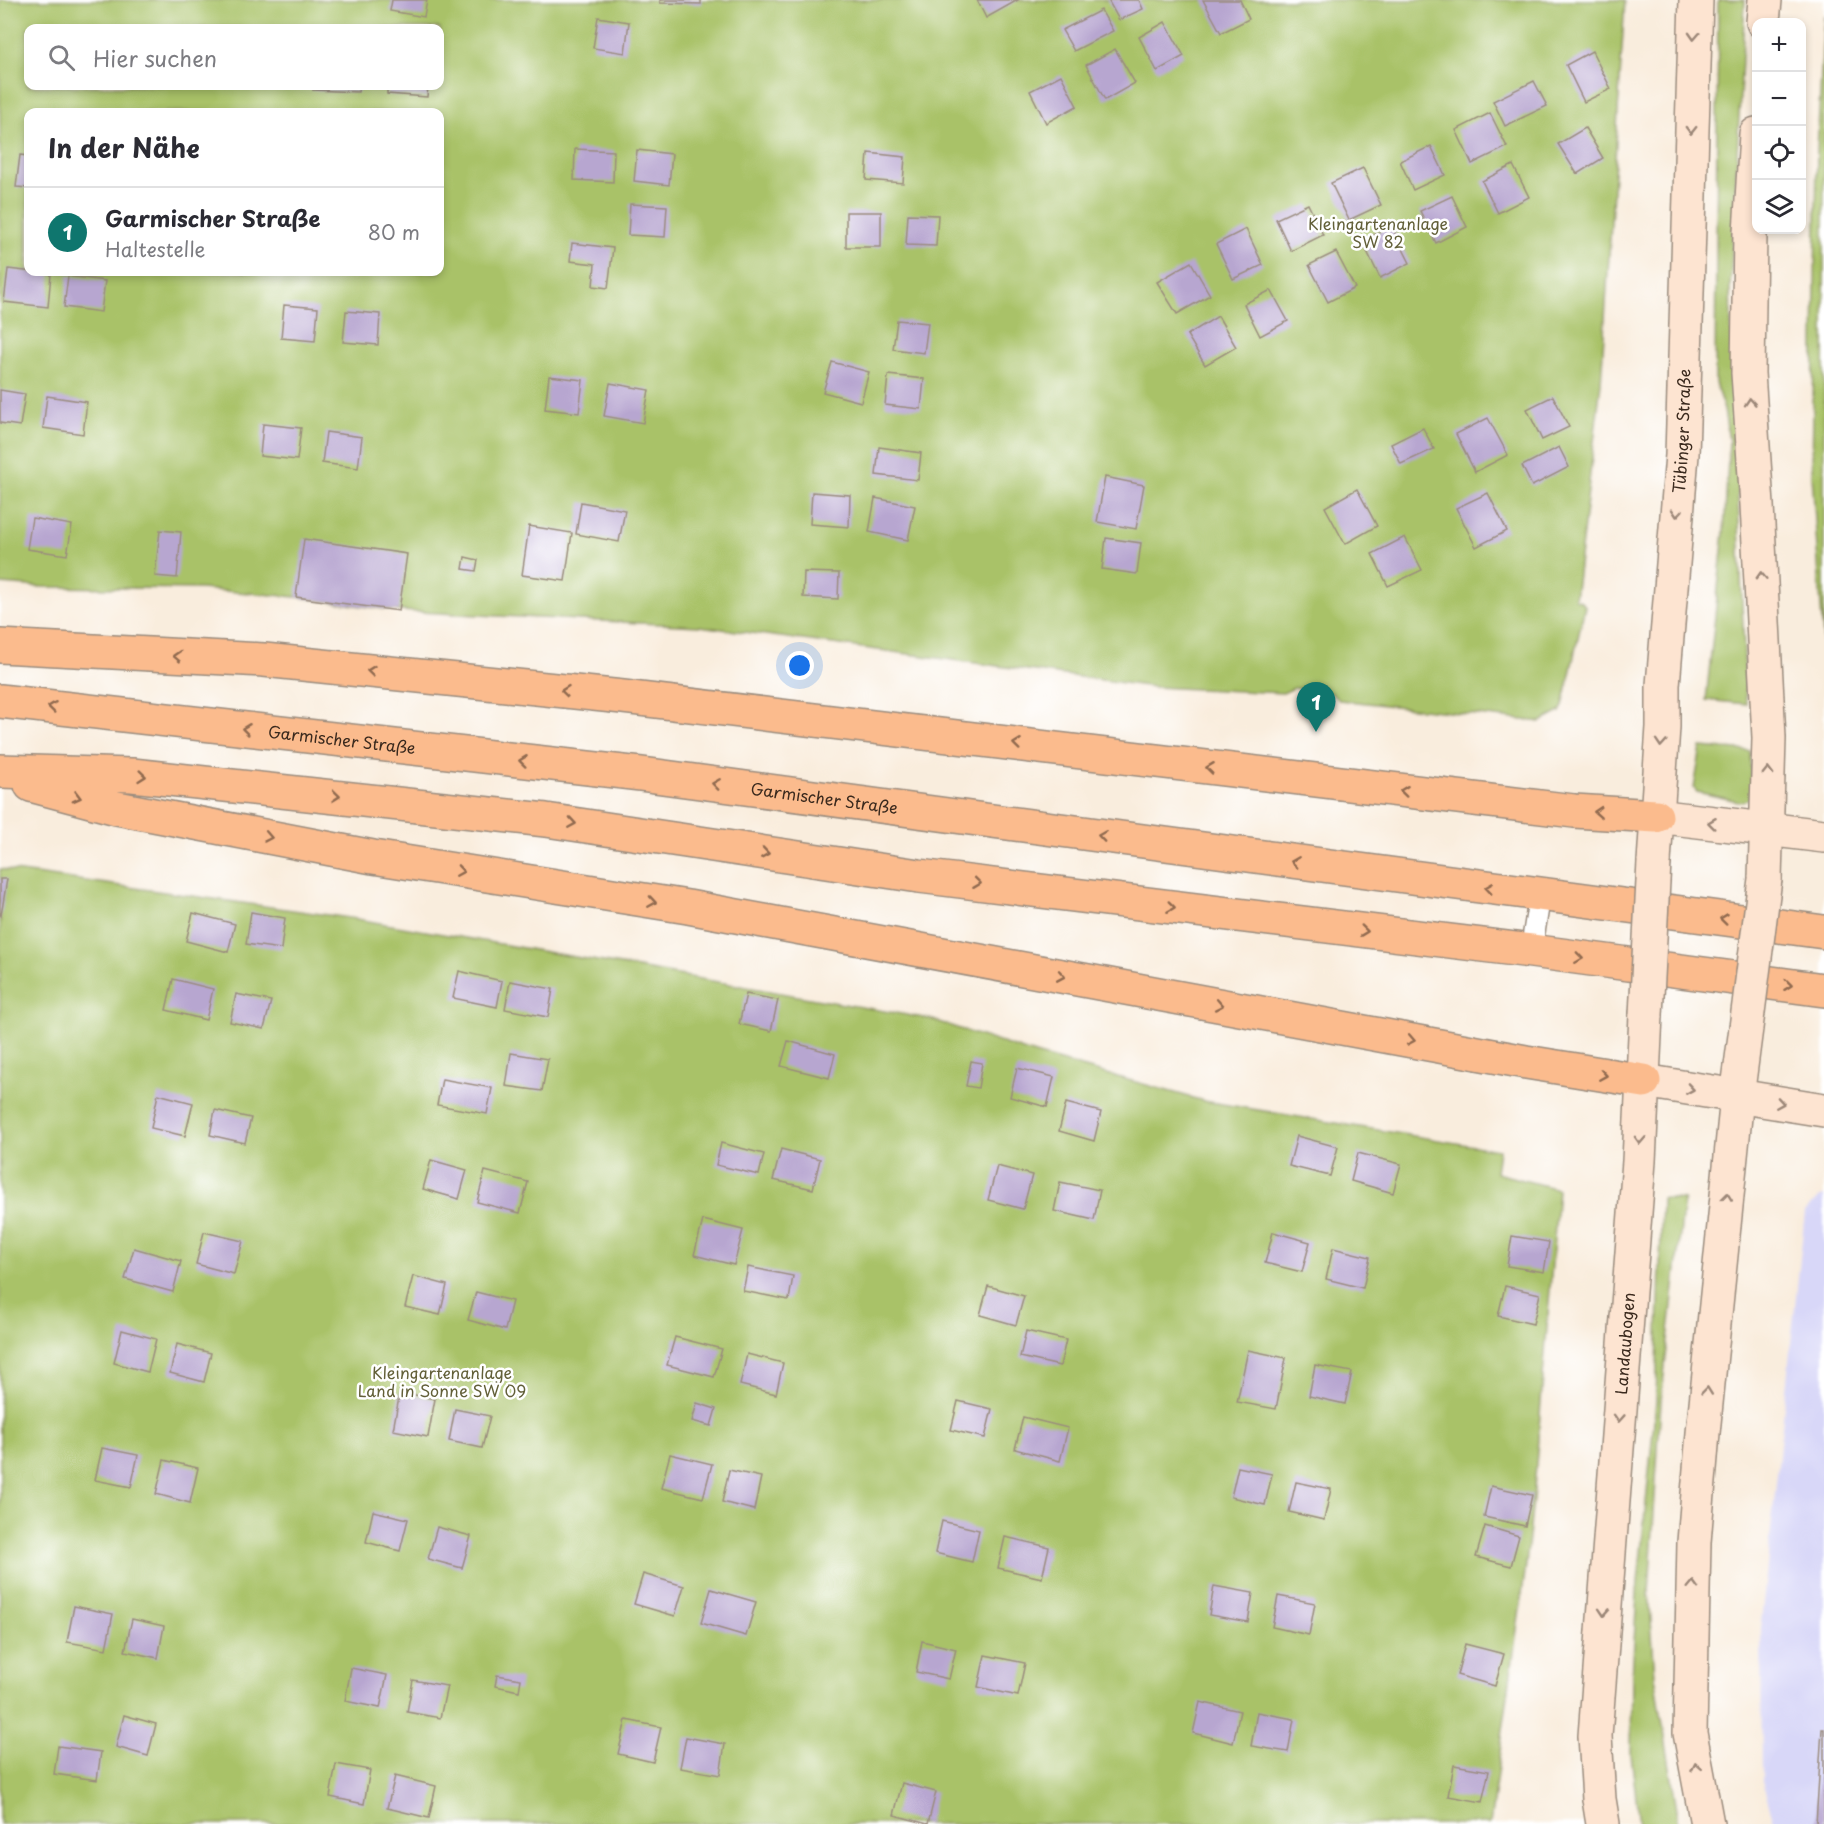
<!DOCTYPE html>
<html lang="de">
<meta charset="utf-8">
<style>
body{margin:0;font-family:"Playpen Sans",sans-serif;background:#f7f7f7;color:#2b2b33}
.controls{position:absolute;right:18px;top:18px;display:grid;overflow:hidden;border-radius:12px;box-shadow:0 3px 9px #0003}
.controls button{width:54px;height:54px;display:grid;place-items:center;padding:0;border:0;border-bottom:2px solid #e1e1e2;background:#fff;color:#2b2b33;font:30px sans-serif}
.you{position:absolute;left:800px;top:666px;width:21px;height:21px;margin:-15px;border:4px solid #fff;border-radius:50%;background:#1a73e8;box-shadow:0 0 0 9px #1a73e833}
.badge{display:grid;place-items:center;width:39px;height:39px;border-radius:50%;background:#0f766e;color:#fff;font-size:20px;font-weight:700}
.pin{position:absolute;translate:-50% -50px;filter:drop-shadow(0 2px 3px #0008)}
.pin::after{content:'';position:absolute;top:32px;width:21px;height:18px;background:inherit;clip-path:polygon(0 0,100% 0,50% 100%)}
.list{margin:0;padding:0;list-style:none}
h2{display:flex;justify-content:space-between;align-items:center;height:78px;margin:0;padding:0 24px;font-size:26px}
h2 small{font-size:20px;font-weight:400;color:#7c7c81}
.list li{display:grid;grid-template-columns:39px 1fr auto;gap:18px;align-items:center;box-sizing:border-box;height:90px;padding:0 24px;border-top:2px solid #e1e1e2}
.list b{display:block;font-size:22px;white-space:nowrap}
.list p{margin:0;font-size:20px;white-space:nowrap;color:#7c7c81}
.list em{font-size:20px;font-style:normal;color:#7c7c81}
.icon{flex:none;width:33px;height:33px;fill:none;stroke:currentColor;stroke-width:2;stroke-linecap:round;stroke-linejoin:round}
.map{position:relative;flex:none;width:1824px;height:1824px;overflow:hidden}
.search{position:absolute;background:#fff;box-shadow:0 3px 9px #0003;left:24px;top:24px;width:420px;height:66px;display:flex;align-items:center;gap:15px;box-sizing:border-box;padding:0 21px;border-radius:12px;color:#7c7c81;font-size:22px}
.panel{position:absolute;background:#fff;box-shadow:0 3px 9px #0003;left:24px;top:108px;width:420px;height:168px;border-radius:12px}
.map>svg:first-child{display:block}
.built{fill:#d8d7f8}
.green{fill:#a9c267;stroke:#727642;stroke-width:1.5;fill-rule:evenodd}
.building{fill:#b7a6d0}
.lines{fill:none;stroke-linecap:round;stroke-linejoin:round}
.lane-casing{stroke:#9a8c7e;stroke-width:24}
.secondary-casing{stroke:#9a8c7e;stroke-width:36}
.highway-casing{stroke:#9a8c7e;stroke-width:36}
.lane{stroke:#fff;stroke-width:21}
.secondary{stroke:#fde4d1;stroke-width:33}
.highway{stroke:#fbbb8d;stroke-width:33}
.secondary-bridge-casing{stroke:#9a8c7e;stroke-width:36;stroke-linecap:butt}
.secondary-bridge{stroke:#fde4d1;stroke-width:33}
.oneway{stroke:#9c8778}
.oneway2{stroke:#916b50}
.labels{text-anchor:middle;stroke-width:5;stroke-linejoin:round;paint-order:stroke}
.park-label{font-size:16px;fill:#625f38;stroke:#fff}
.street-label{font-size:16px;fill:#3b2a1e;stroke:#fff}
</style>
<div class="map">
<svg width="1824" height="1824" viewBox="0 0 1824 1824">
<rect width="100%" height="100%" fill="#fff"/>
<filter id="ink" filterUnits="userSpaceOnUse"><feTurbulence type="fractalNoise" baseFrequency=".0167" numOctaves="2"/><feDisplacementMap in="SourceGraphic" scale="12" xChannelSelector="R" yChannelSelector="G"/><feConvolveMatrix kernelMatrix="1 2 1 2 8 2 1 2 1" color-interpolation-filters="sRGB"/></filter>
<filter id="wash" filterUnits="userSpaceOnUse"><feTurbulence type="fractalNoise" baseFrequency=".008" numOctaves="4" result="noise"/><feDisplacementMap in="SourceGraphic" scale="24" xChannelSelector="R" yChannelSelector="G"/><feGaussianBlur stdDeviation="1.35" result="paint"/><feColorMatrix in="noise" values="0 0 0 0 0 0 0 0 0 0 0 0 0 0 0 0 0 1.4 0 .05"/><feComposite in="paint" operator="in"/></filter>
<g filter="url(#wash)">
<rect width="100%" height="100%" fill="#f9eddd"/>
<path class="built" d="M1824,1196V1824H1775L1762,1782L1761,1623L1805,1212L1818,1198Z"/>
<g class="green">
<path d="M0,0H1625L1601,383L1575,599L1581,601L1585,606L1563,706L1560,712L1541,722L1339,700L1331,693L1294,688L1283,693L1154,687L699,626L399,611L296,597L200,589L42,587L0,584ZM28,28H440V86H28ZM28,112H440V272H28Z"/>
<path d="M1718,0H1745L1730,291L1746,704L1706,700L1724,532L1729,441L1724,410L1715,383Z"/>
<path d="M1824,16V651L1812,475L1817,151Z"/>
<path d="M1701,747L1750,751L1751,795L1747,800L1742,802L1697,792L1694,788Z"/>
<path d="M0,869L357,919L930,1019L1035,1054L1204,1101L1499,1150L1496,1173L1558,1189L1534,1490L1526,1565L1490,1824H0Z"/>
<path d="M1662,1198L1684,1200L1661,1401L1649,1592L1655,1676L1677,1810V1824H1639L1631,1754L1632,1676L1637,1592L1656,1401Z"/>
</g>
<g id="blocks">
<g class="building">
<path d="M392,0H427L424,17L390,11Z"/>
<path d="M660,0H701V4L660,3Z"/>
<path d="M977,0H1018L986,18Z"/>
<path d="M1108,0H1139L1143,9L1119,20Z"/>
<path d="M1203,0H1240L1249,19L1221,33Z"/>
<path d="M1101,10L1113,31L1074,51L1062,30Z"/>
<path d="M598,17L629,22L625,53L593,48Z"/>
<path d="M1165,22L1184,56L1157,71L1139,37Z"/>
<path d="M1115,49L1135,83L1105,100L1086,65Z"/>
<path d="M1592,51L1611,89L1584,102L1566,65Z"/>
<path d="M1061,75L1077,106L1046,123L1030,91Z"/>
<path d="M1534,81L1547,106L1505,126L1493,101Z"/>
<path d="M314,86H359L358,92L313,90Z"/>
<path d="M387,86H428L427,97L387,94Z"/>
<path d="M1490,113L1507,147L1472,164L1456,130Z"/>
<path d="M1585,128L1603,158L1577,174L1558,144Z"/>
<path d="M1431,146L1445,175L1413,190L1400,161Z"/>
<path d="M575,149L614,151L613,182L574,180Z"/>
<path d="M637,150L672,154L669,185L634,181Z"/>
<path d="M868,153L905,157L903,183L866,180Z"/>
<path d="M20,155L28,156V188L16,187Z"/>
<path d="M1513,165L1529,197L1498,213L1482,181Z"/>
<path d="M1363,168L1381,205L1349,220L1331,183Z"/>
<path d="M1452,196L1467,227L1436,243L1420,211Z"/>
<path d="M630,204L667,206L665,237L628,235Z"/>
<path d="M1308,204L1323,235L1291,251L1276,219Z"/>
<rect x="846" y="212" width="35" height="35"/>
<path d="M908,214L938,215L936,246L906,245Z"/>
<path d="M1391,225L1410,263L1380,278L1362,241Z"/>
<path d="M1246,229L1263,265L1233,279L1216,244Z"/>
<path d="M572,243L613,248L608,288L593,286L595,264L570,261Z"/>
<path d="M1336,252L1355,288L1328,302L1309,265Z"/>
<path d="M1191,262L1210,295L1177,314L1157,282Z"/>
<path d="M8,269L51,274L48,307L4,302Z"/>
<path d="M68,276L105,281L101,312L64,307Z"/>
<path d="M1271,290L1288,321L1260,336L1244,304Z"/>
<path d="M284,305L318,308L315,341L281,338Z"/>
<path d="M346,311L380,314L378,345L343,342Z"/>
<path d="M1218,316L1236,347L1205,365L1187,335Z"/>
<path d="M897,320L928,323L924,353L893,349Z"/>
<path d="M832,362L869,372L861,402L823,392Z"/>
<path d="M888,375L924,379L921,409L885,405Z"/>
<path d="M549,376L583,380L579,413L545,409Z"/>
<path d="M610,383L649,390L643,423L604,416Z"/>
<path d="M0,390L25,394L20,426L0,423Z"/>
<path d="M47,396L87,402L83,434L43,428Z"/>
<path d="M1553,396L1569,427L1542,440L1527,409Z"/>
<path d="M1488,418L1508,455L1475,472L1456,434Z"/>
<path d="M263,424L301,428L297,460L260,456Z"/>
<path d="M1423,428L1434,449L1401,464L1391,444Z"/>
<path d="M326,432L362,437L358,468L322,463Z"/>
<path d="M879,447L921,453L918,480L876,475Z"/>
<path d="M1559,447L1569,467L1532,486L1522,466Z"/>
<path d="M1105,477L1144,485L1136,529L1097,522Z"/>
<path d="M1357,489L1377,526L1345,544L1325,507Z"/>
<path d="M812,492L850,495L849,527L810,524Z"/>
<path d="M1488,493L1507,531L1476,547L1456,508Z"/>
<path d="M875,498L915,506L908,540L869,532Z"/>
<path d="M581,502L625,510L619,542L576,534Z"/>
<path d="M32,518L72,525L67,555L27,549Z"/>
<path d="M529,526L572,533L565,581L522,575Z"/>
<path d="M160,530L181,532L177,578L155,576Z"/>
<path d="M1405,537L1422,570L1388,586L1372,554Z"/>
<path d="M1106,538L1141,543L1137,574L1102,569Z"/>
<path d="M304,539L407,554L399,611L296,597Z"/>
<path d="M465,557L478,560L476,571L463,569Z"/>
<path d="M804,572L839,573L838,599L803,597Z"/>
<path d="M0,879H7L1,916L0,915Z"/>
<path d="M251,912L285,918L281,949L246,944Z"/>
<path d="M193,913L235,924L228,952L186,941Z"/>
<path d="M459,971L502,981L497,1007L453,998Z"/>
<path d="M173,979L213,989L206,1020L166,1010Z"/>
<path d="M510,981L553,989L548,1017L505,1009Z"/>
<path d="M236,994L271,1001L264,1029L230,1022Z"/>
<path d="M746,994L778,1000L771,1031L739,1024Z"/>
<path d="M788,1041L835,1054L829,1078L781,1066Z"/>
<path d="M511,1053L548,1059L542,1091L506,1086Z"/>
<path d="M971,1061L982,1063L978,1088L966,1086Z"/>
<path d="M1017,1068L1054,1077L1047,1107L1010,1097Z"/>
<path d="M442,1079L492,1088L487,1114L437,1105Z"/>
<path d="M158,1094L193,1103L185,1136L151,1128Z"/>
<path d="M1066,1103L1101,1112L1094,1141L1059,1131Z"/>
<path d="M215,1110L251,1118L245,1143L210,1135Z"/>
<path d="M1297,1136L1338,1147L1330,1176L1289,1166Z"/>
<path d="M721,1143L764,1154L759,1175L716,1165Z"/>
<path d="M781,1149L820,1159L813,1189L773,1180Z"/>
<path d="M1358,1153L1401,1164L1393,1193L1351,1181Z"/>
<path d="M431,1160L467,1170L459,1199L423,1189Z"/>
<path d="M997,1166L1032,1175L1023,1209L988,1200Z"/>
<path d="M485,1171L528,1182L520,1213L477,1202Z"/>
<path d="M1060,1182L1100,1190L1094,1220L1054,1211Z"/>
<path d="M703,1220L743,1230L734,1265L694,1255Z"/>
<path d="M204,1232L243,1241L234,1274L196,1264Z"/>
<path d="M1273,1232L1310,1242L1302,1272L1265,1263Z"/>
<path d="M1512,1236L1549,1242L1544,1272L1507,1266Z"/>
<path d="M134,1248L181,1261L173,1292L125,1279Z"/>
<path d="M1333,1248L1370,1257L1363,1288L1326,1279Z"/>
<path d="M748,1267L793,1276L789,1300L743,1291Z"/>
<path d="M413,1276L447,1285L440,1315L405,1307Z"/>
<path d="M988,1286L1024,1296L1016,1325L980,1315Z"/>
<path d="M1505,1286L1540,1294L1533,1324L1498,1316Z"/>
<path d="M476,1292L512,1301L505,1330L468,1320Z"/>
<path d="M122,1330L156,1339L148,1372L114,1363Z"/>
<path d="M1026,1331L1066,1340L1060,1366L1020,1357Z"/>
<path d="M675,1337L722,1349L714,1377L667,1365Z"/>
<path d="M177,1344L211,1353L204,1382L170,1373Z"/>
<path d="M1248,1350L1286,1358L1276,1409L1237,1402Z"/>
<path d="M747,1354L783,1363L776,1394L740,1385Z"/>
<path d="M1315,1365L1352,1372L1345,1404L1309,1396Z"/>
<path d="M400,1392L435,1399L428,1437L393,1430Z"/>
<path d="M958,1401L992,1409L985,1438L951,1430Z"/>
<path d="M697,1403L716,1409L711,1426L692,1421Z"/>
<path d="M455,1409L490,1416L482,1448L449,1441Z"/>
<path d="M1023,1417L1068,1428L1060,1461L1015,1449Z"/>
<path d="M102,1448L138,1455L131,1487L95,1480Z"/>
<path d="M670,1454L712,1464L703,1498L661,1488Z"/>
<path d="M164,1460L198,1468L190,1503L156,1494Z"/>
<path d="M1238,1467L1272,1474L1265,1505L1231,1497Z"/>
<path d="M729,1470L761,1477L754,1510L722,1502Z"/>
<path d="M1296,1482L1331,1489L1324,1520L1289,1512Z"/>
<path d="M1491,1486L1532,1495L1525,1526L1484,1517Z"/>
<path d="M373,1511L408,1519L400,1551L366,1542Z"/>
<path d="M942,1521L979,1530L972,1562L935,1553Z"/>
<path d="M1485,1526L1519,1536L1511,1566L1476,1557Z"/>
<path d="M437,1527L471,1536L462,1568L428,1559Z"/>
<path d="M1005,1537L1049,1547L1042,1578L998,1568Z"/>
<path d="M643,1574L684,1586L675,1616L634,1604Z"/>
<path d="M1214,1586L1253,1593L1248,1622L1209,1615Z"/>
<path d="M711,1589L756,1602L746,1636L701,1623Z"/>
<path d="M1278,1596L1315,1603L1309,1635L1272,1627Z"/>
<path d="M74,1606L113,1614L106,1649L67,1642Z"/>
<path d="M132,1619L164,1626L158,1658L125,1651Z"/>
<path d="M922,1641L956,1649L949,1679L916,1672Z"/>
<path d="M1465,1644L1504,1654L1495,1686L1457,1675Z"/>
<path d="M985,1655L1025,1663L1018,1696L978,1687Z"/>
<path d="M351,1668L387,1675L380,1708L345,1701Z"/>
<path d="M497,1675L521,1679L519,1691L495,1686Z"/>
<path d="M413,1680L447,1686L440,1718L407,1712Z"/>
<path d="M1200,1702L1240,1711L1233,1743L1193,1733Z"/>
<path d="M1257,1712L1294,1719L1288,1752L1251,1746Z"/>
<path d="M124,1715L156,1724L148,1756L116,1747Z"/>
<path d="M626,1720L661,1727L653,1762L618,1754Z"/>
<path d="M1822,1729H1824V1824H1816Z"/>
<path d="M686,1737L725,1744L720,1775L680,1768Z"/>
<path d="M58,1746L101,1752L97,1780L54,1774Z"/>
<path d="M336,1764L370,1770L364,1804L330,1797Z"/>
<path d="M1454,1765L1489,1771L1482,1802L1448,1796Z"/>
<path d="M395,1776L436,1786L429,1818L387,1808Z"/>
<path d="M902,1783L936,1792L928,1824L894,1815Z"/>
</g>
</g>
</g>
<g filter="url(#ink)">
<use href="#blocks" fill-opacity="0" stroke="#9a8c7e" stroke-width="1.5"/>
<g class="lines">
<defs>
<path id="lane" d="M1531,951L1540,895"/>
<g id="secondary">
<path d="M1763,22L1765,0"/>
<path d="M1756,134L1750,233L1748,373L1757,505L1769,738L1765,879"/>
<path d="M1656,816L1824,836"/>
<path id="s1" d="M1654,862L1663,727V685L1682,455L1696,0"/>
<path d="M1644,1081L1824,1110"/>
<path id="s2" d="M1603,1824L1599,1799L1595,1736L1639,1161L1646,1015"/>
<path d="M1707,1824L1690,1733L1694,1542L1703,1433L1737,1097L1746,1028"/>
</g>
<g id="highway">
<path d="M0,646L264,660L623,697L1574,811L1656,816"/>
<path id="s3" d="M0,701L641,774L1824,932"/>
<path d="M0,771L132,775L546,820L919,876L1531,951L1824,990"/>
<path d="M31,785L117,808L373,857L688,907L1526,1062L1644,1081"/>
</g>
</defs>
<use href="#lane" class="lane-casing"/>
<use href="#secondary" class="secondary-casing"/>
<use href="#highway" class="highway-casing"/>
<use href="#lane" class="lane"/>
<use href="#secondary" class="secondary"/>
<use href="#highway" class="highway"/>
<defs>
<g id="secondary-bridge">
<path d="M1646,1015L1654,862"/>
<path d="M1746,1028L1765,879"/>
</g>
</defs>
<use href="#secondary-bridge" class="secondary-bridge-casing"/>
<use href="#secondary-bridge" class="secondary-bridge"/>
</g>
<defs><path id="oneway-chevron" d="M-2-3.5L2.5 0L-2 3.5" fill="none" stroke-width="1.6" stroke-linecap="round" stroke-linejoin="round" transform="scale(1.5)"/></defs>
<g class="oneway">
<use href="#oneway-chevron" transform="translate(1694 36) rotate(93)"/>
<use href="#oneway-chevron" transform="translate(1691 130) rotate(91)"/>
<use href="#oneway-chevron" transform="translate(1750 402) rotate(-94)"/>
<use href="#oneway-chevron" transform="translate(1677 513) rotate(95)"/>
<use href="#oneway-chevron" transform="translate(1761 576) rotate(-93)"/>
<use href="#oneway-chevron" transform="translate(1661 743) rotate(94)"/>
<use href="#oneway-chevron" transform="translate(1768 771) rotate(-89)"/>
<use href="#oneway-chevron" transform="translate(1712 823) rotate(-173)"/>
<use href="#oneway-chevron" transform="translate(1690 1089) rotate(9)"/>
<use href="#oneway-chevron" transform="translate(1780 1103) rotate(9)"/>
<use href="#oneway-chevron" transform="translate(1640 1140) rotate(93)"/>
<use href="#oneway-chevron" transform="translate(1727 1197) rotate(-84)"/>
<use href="#oneway-chevron" transform="translate(1707 1391) rotate(-84)"/>
<use href="#oneway-chevron" transform="translate(1619 1418) rotate(94)"/>
<use href="#oneway-chevron" transform="translate(1693 1585) rotate(-88)"/>
<use href="#oneway-chevron" transform="translate(1604 1612) rotate(94)"/>
<use href="#oneway-chevron" transform="translate(1696 1767) rotate(-101)"/>
</g>
<g class="oneway2">
<use href="#oneway-chevron" transform="translate(177 656) rotate(-177)"/>
<use href="#oneway-chevron" transform="translate(371 671) rotate(-174)"/>
<use href="#oneway-chevron" transform="translate(565 691) rotate(-174)"/>
<use href="#oneway-chevron" transform="translate(52 707) rotate(-173)"/>
<use href="#oneway-chevron" transform="translate(246 729) rotate(-173)"/>
<use href="#oneway-chevron" transform="translate(1017 744) rotate(-173)"/>
<use href="#oneway-chevron" transform="translate(523 761) rotate(-173)"/>
<use href="#oneway-chevron" transform="translate(1210 768) rotate(-173)"/>
<use href="#oneway-chevron" transform="translate(142 776) rotate(6)"/>
<use href="#oneway-chevron" transform="translate(716 784) rotate(-172)"/>
<use href="#oneway-chevron" transform="translate(1404 791) rotate(-173)"/>
<use href="#oneway-chevron" transform="translate(336 796) rotate(6)"/>
<use href="#oneway-chevron" transform="translate(77 797) rotate(15)"/>
<use href="#oneway-chevron" transform="translate(1598 812) rotate(-176)"/>
<use href="#oneway-chevron" transform="translate(572 823) rotate(9)"/>
<use href="#oneway-chevron" transform="translate(1102 836) rotate(-172)"/>
<use href="#oneway-chevron" transform="translate(268 837) rotate(11)"/>
<use href="#oneway-chevron" transform="translate(765 853) rotate(9)"/>
<use href="#oneway-chevron" transform="translate(1295 862) rotate(-172)"/>
<use href="#oneway-chevron" transform="translate(460 871) rotate(9)"/>
<use href="#oneway-chevron" transform="translate(977 883) rotate(7)"/>
<use href="#oneway-chevron" transform="translate(1489 888) rotate(-172)"/>
<use href="#oneway-chevron" transform="translate(652 902) rotate(9)"/>
<use href="#oneway-chevron" transform="translate(1171 907) rotate(7)"/>
<use href="#oneway-chevron" transform="translate(1724 919) rotate(-173)"/>
<use href="#oneway-chevron" transform="translate(1364 931) rotate(7)"/>
<use href="#oneway-chevron" transform="translate(1579 958) rotate(8)"/>
<use href="#oneway-chevron" transform="translate(1061 976) rotate(10)"/>
<use href="#oneway-chevron" transform="translate(1788 985) rotate(7)"/>
<use href="#oneway-chevron" transform="translate(1219 1005) rotate(11)"/>
<use href="#oneway-chevron" transform="translate(1411 1040) rotate(11)"/>
<use href="#oneway-chevron" transform="translate(1603 1075) rotate(9)"/>
</g>
</g>
<g class="labels">
<g class="park-label">
<text x="1378" y="230">Kleingartenanlage<tspan x="1378" dy="18">SW 82</tspan></text>
<text x="442" y="1379">Kleingartenanlage<tspan x="442" dy="18">Land in Sonne SW 09</tspan></text>
</g>
<g class="street-label">
<text dy="6" stroke="none"><textPath href="#s1" startOffset="432">Tübinger Straße</textPath></text>
<text dy="6" stroke="none"><textPath href="#s3" startOffset="344">Garmischer Straße</textPath></text>
<text dy="6" stroke="none"><textPath href="#s3" startOffset="830">Garmischer Straße</textPath></text>
<text dy="6" stroke="none"><textPath href="#s2" startOffset="482">Landaubogen</textPath></text>
</g>
</g>
</svg>
<div class="controls">
<button>+</button>
<button>−</button>
<button><svg class="icon" aria-label="locate" viewBox="0 0 24 24"><circle cx="12" cy="12" r="6"/><path d="M12 2v4M12 18v4M2 12h4M18 12h4"/></svg></button>
<button><svg class="icon" aria-label="layers" viewBox="0 0 24 24"><path d="M12 4l9 5-9 5-9-5zM3 14l9 5 9-5"/></svg></button>
</div>
<div class="you"></div>
<div class="pin badge" style="left:1316px;top:732px">1</div>
<div class="search"><svg class="icon" aria-label="search" viewBox="0 0 24 24"><circle cx="10" cy="10" r="6"/><path d="M15 15l6 6"/></svg>Hier suchen</div>
<section class="panel">
<h2>In der Nähe<small></small></h2>
<ul class="list">
<li><span class="badge">1</span><div><b>Garmischer Straße</b><p>Haltestelle</p></div><em>80 m</em></li>
</ul>
</section>
</div>
